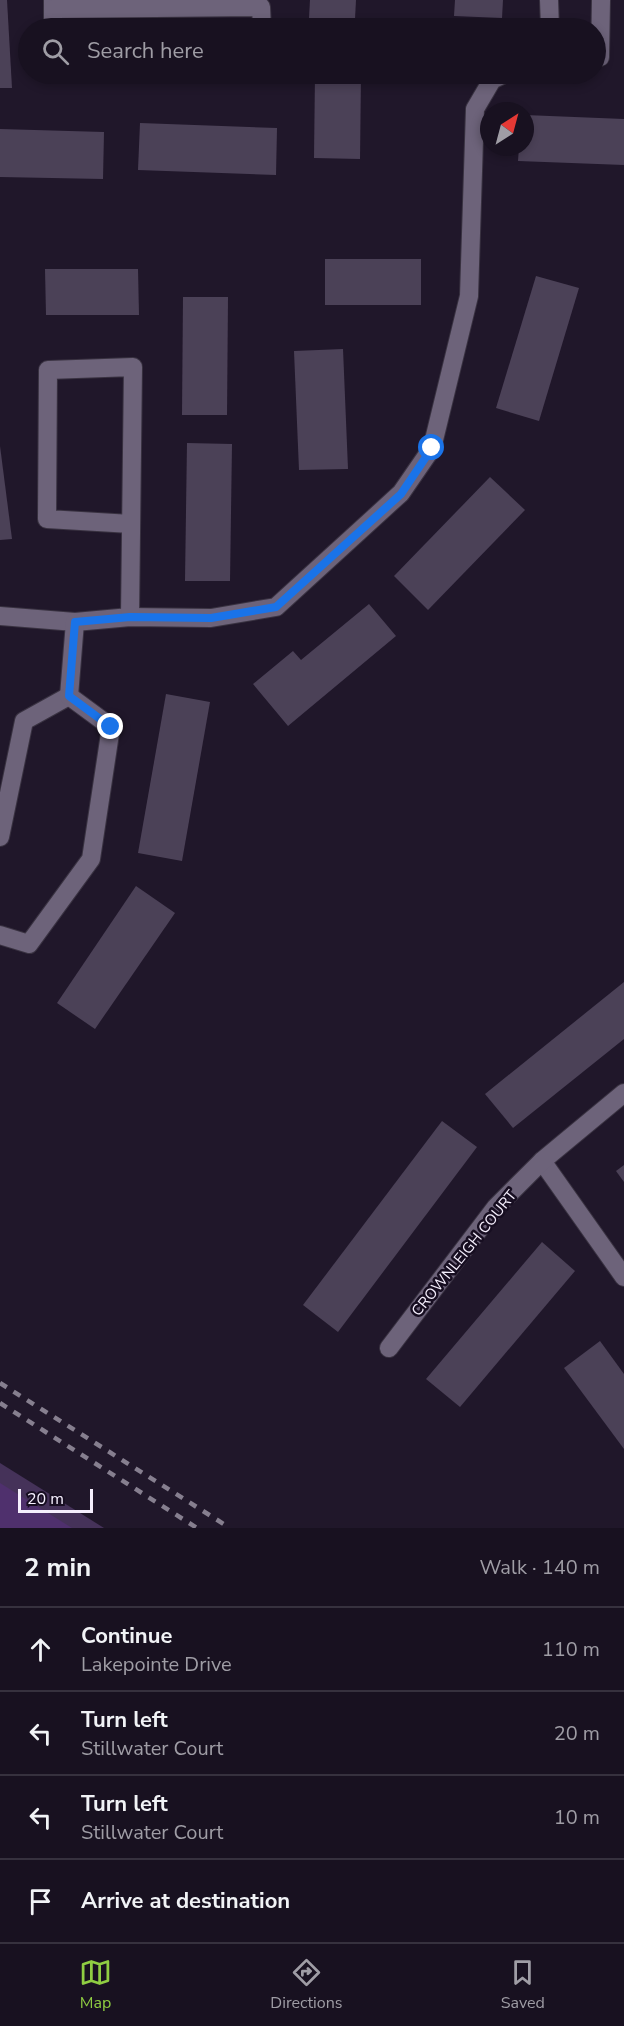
<!DOCTYPE html>
<meta charset="utf-8">
<style>
body{margin:0;font-family:"Nunito Sans",sans-serif;background:#251f2d;color:#f1f3f6}
.compass{position:absolute;left:480px;top:102px;width:54px;height:54px;border-radius:50%;background:#181120;box-shadow:0 3px 9px #0003;rotate:36deg}
.scale{position:absolute;left:18px;bottom:15px;width:75px;box-sizing:border-box;padding-left:6px;border:3px solid #f5effd;border-top:0;font-size:16px;line-height:21px;white-space:nowrap;color:#f5effd;-webkit-text-stroke:4px #170e21;paint-order:stroke}
.stop{position:absolute;width:18px;height:18px;margin:-14px;border:4px solid #1a73e8;border-radius:50%;background:#fff}
.stop.end{background:#1a73e8;border-color:#fff;box-shadow:0 2px 6px #0008}
.list{margin:0;padding:0;list-style:none}
h2{display:flex;justify-content:space-between;align-items:center;height:78px;margin:0;padding:0 24px;font-size:26px}
h2 small{font-size:20px;font-weight:400;color:#9f9da5}
.list li{display:grid;grid-template-columns:39px 1fr auto;gap:18px;align-items:center;box-sizing:border-box;height:84px;padding:0 24px;border-top:2px solid #36313e}
.list b{display:block;font-size:22px;white-space:nowrap}
.list p{margin:0;font-size:20px;white-space:nowrap;color:#9f9da5}
.list em{font-size:20px;font-style:normal;color:#9f9da5}
.icon{flex:none;width:33px;height:33px;fill:none;stroke:currentColor;stroke-width:2;stroke-linecap:round;stroke-linejoin:round}
.map{position:relative;flex:none;width:624px;height:1528px;overflow:hidden}
.search{position:absolute;background:#181120;box-shadow:0 3px 9px #0003;left:18px;right:18px;top:18px;height:66px;display:flex;align-items:center;gap:15px;box-sizing:border-box;padding:0 21px;border-radius:33px;color:#9f9da5;font-size:22px}
.sheet{height:414px;background:#181120}
nav{display:flex;justify-content:space-around;align-items:center;box-sizing:border-box;height:84px;border-top:2px solid #36313e;background:#181120;font-size:16px;color:#9f9da5}
nav a{display:grid;justify-items:center;gap:3px}
nav .on{color:#8fcd42}
.map>svg:first-child{display:block}
.green{fill:#453259}
.forest{fill:#4f306d}
.building{fill:#4b4157}
.lines{fill:none;stroke-linecap:round;stroke-linejoin:round}
.minor-casing{stroke:#393241;stroke-width:20}
.minor{stroke:#6d637a;stroke-width:18}
.rail{stroke:#867f8f;stroke-width:4.5;stroke-dasharray:8 8;stroke-linecap:butt}
.route{stroke:#1a73e8;stroke-width:8}
.labels{text-anchor:middle;stroke-width:5;stroke-linejoin:round;paint-order:stroke}
.street-label{font-size:15px;fill:#f5effd;stroke:#170e21}
</style>
<div class="map">
<svg width="624" height="1528" viewBox="0 0 624 1528">
<rect width="100%" height="100%" fill="#20172a"/>
<path class="green" d="M0,1463L104,1528H0Z"/>
<path class="forest" d="M0,1483L72,1528H0Z"/>
<g class="building">
<path d="M0,0H7L12,88H0Z"/>
<path d="M310,0H356L355,19L309,18Z"/>
<path d="M455,0H503L502,18L454,16Z"/>
<path d="M315,74H361L360,159L314,158Z"/>
<path d="M525,115L624,119V165L518,161L519,147H525Z"/>
<path d="M140,123L277,128L276,175L138,170Z"/>
<path d="M0,129L104,132L103,179L0,177Z"/>
<rect x="325" y="259" width="96" height="46"/>
<path d="M45,269H138L139,315H46Z"/>
<path d="M536,276L579,288L539,421L496,408Z"/>
<path d="M183,297H228L227,415H182Z"/>
<path d="M343,349L348,469L299,470L294,351Z"/>
<path d="M187,443L232,444L230,581H185Z"/>
<path d="M0,446L12,539L0,540Z"/>
<path d="M490,477L525,510L428,610L394,576Z"/>
<path d="M369,604L396,636L288,726L253,684L293,651L301,660Z"/>
<path d="M166,694L210,702L182,861L138,853Z"/>
<path d="M136,886L175,913L95,1029L57,1003Z"/>
<path d="M624,982V1039L513,1128L485,1094Z"/>
<path d="M442,1121L477,1147L338,1332L303,1305Z"/>
<path d="M624,1165V1182L616,1171Z"/>
<path d="M542,1242L575,1271L460,1407L426,1379Z"/>
<path d="M600,1341L624,1374V1449L564,1368Z"/>
</g>
<g class="lines">
<defs>
<g id="minor">
<path d="M53,0V28"/>
<path d="M549,0L550,28"/>
<path d="M53,9L261,7L262,28"/>
<path d="M596,58L600,57L601,0"/>
<path d="M0,616L75,622L130,617L211,618L276,607L401,493L432,448L469,296L475,109L492,80L504,74"/>
<path d="M130,617L133,367L48,370L47,519L131,524"/>
<path d="M69,696L75,622"/>
<path d="M0,837L24,721L69,696"/>
<path d="M0,935L29,944L91,859L111,727L69,696"/>
<path d="M542,1161L624,1277"/>
<path d="M389,1348L496,1207L542,1161L624,1093"/>
</g>
</defs>
<use href="#minor" class="minor-casing"/>
<use href="#minor" class="minor"/>
<g class="rail">
<path d="M0,1383L230,1528"/>
<path d="M0,1403L197,1528"/>
</g>
</g>
<g class="lines">
<path class="route" d="M111,727L69,696L75,622L130,617L211,618L276,607L401,494L432,448"/>
</g>
<g class="labels">
<g class="street-label">
<text transform="translate(464 1253) rotate(-51)" y="5">CROWNLEIGH COURT</text>
</g>
</g>
</svg>
<svg class="compass" viewBox="-18 -18 36 36"><path d="M0-13l5 13h-10z" fill="#e53935"/><path d="M0 13l5-13h-10z" fill="#9f9da5"/></svg>
<div class="scale">20 m</div>
<div class="stop" style="left:432px;top:448px"></div>
<div class="stop end" style="left:111px;top:727px"></div>
<div class="search"><svg class="icon" aria-label="search" viewBox="0 0 24 24"><circle cx="10" cy="10" r="6"/><path d="M15 15l6 6"/></svg>Search here</div>
</div>
<section class="sheet">
<h2>2 min<small>Walk · 140 m</small></h2>
<ul class="list">
<li><svg class="icon" aria-label="ahead" viewBox="0 0 24 24"><path d="M12 20V5M6 11l6-6 6 6"/></svg><div><b>Continue</b><p>Lakepointe Drive</p></div><em>110 m</em></li>
<li><svg class="icon" aria-label="left" viewBox="0 0 24 24"><path d="M17 20v-9H6M10 6l-5 5 5 5"/></svg><div><b>Turn left</b><p>Stillwater Court</p></div><em>20 m</em></li>
<li><svg class="icon" aria-label="left" viewBox="0 0 24 24"><path d="M17 20v-9H6M10 6l-5 5 5 5"/></svg><div><b>Turn left</b><p>Stillwater Court</p></div><em>10 m</em></li>
<li><svg class="icon" aria-label="arrive" viewBox="0 0 24 24"><path d="M6 21V4h12l-3 4 3 4H6"/></svg><div><b>Arrive at destination</b></div></li>
</ul>
</section>
<nav>
<a class="on"><svg class="icon" aria-label="map" viewBox="0 0 24 24"><path d="M3 6l6-2 6 2 6-2v14l-6 2-6-2-6 2zM9 4v14M15 6v14"/></svg>Map</a>
<a><svg class="icon" aria-label="directions" viewBox="0 0 24 24"><path d="M12 3l9 9-9 9-9-9zM9 14v-3h6M13 9l2 2-2 2"/></svg>Directions</a>
<a><svg class="icon" aria-label="saved" viewBox="0 0 24 24"><path d="M7 4h10v16l-5-4-5 4z"/></svg>Saved</a>
</nav>
